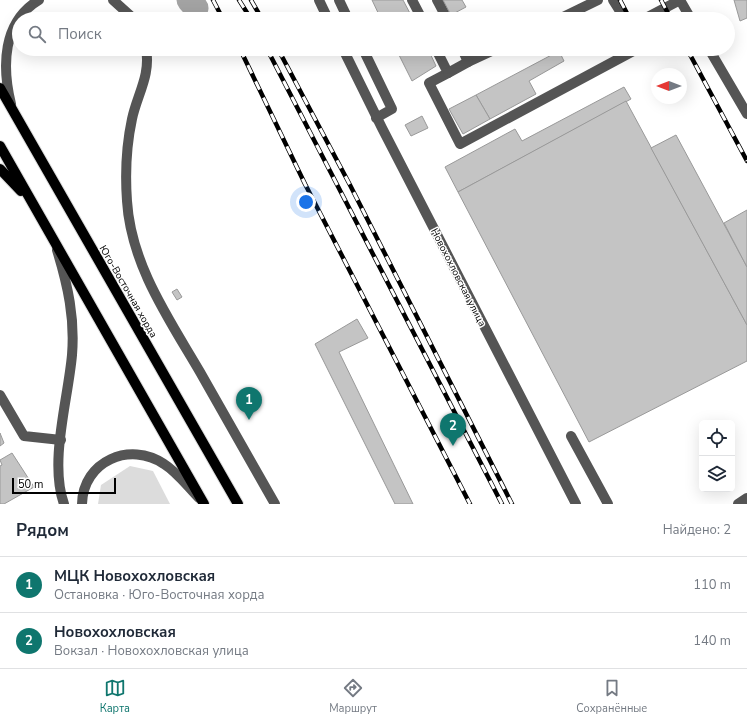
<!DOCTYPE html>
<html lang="ru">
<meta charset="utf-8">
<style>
body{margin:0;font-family:"Nunito Sans",sans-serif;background:#f2f2f3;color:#1f2937}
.controls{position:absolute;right:12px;bottom:12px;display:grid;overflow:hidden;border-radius:6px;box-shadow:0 4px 16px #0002}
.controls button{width:36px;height:36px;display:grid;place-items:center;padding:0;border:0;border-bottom:1px solid #e0e1e3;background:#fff;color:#1f2937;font:20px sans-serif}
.compass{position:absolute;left:651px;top:68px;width:36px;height:36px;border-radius:50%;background:#fff;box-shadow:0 4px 16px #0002;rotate:270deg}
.scale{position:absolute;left:12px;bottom:10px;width:104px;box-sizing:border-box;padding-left:4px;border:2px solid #000;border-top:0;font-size:11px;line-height:14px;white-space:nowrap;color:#000;-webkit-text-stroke:3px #fff;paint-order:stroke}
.you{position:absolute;left:306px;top:202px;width:14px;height:14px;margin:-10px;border:3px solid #fff;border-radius:50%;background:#1a73e8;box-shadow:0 0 0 6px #1a73e833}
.badge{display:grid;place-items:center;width:26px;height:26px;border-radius:50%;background:#0f766e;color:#fff;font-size:13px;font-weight:700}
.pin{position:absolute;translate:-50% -33px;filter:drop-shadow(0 1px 2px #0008)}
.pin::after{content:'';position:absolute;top:21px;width:14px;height:12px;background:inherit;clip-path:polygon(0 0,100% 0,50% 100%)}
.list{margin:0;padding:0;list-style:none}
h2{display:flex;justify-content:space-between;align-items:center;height:52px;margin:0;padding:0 16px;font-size:17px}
h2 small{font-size:13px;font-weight:400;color:#747a83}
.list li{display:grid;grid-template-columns:26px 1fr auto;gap:12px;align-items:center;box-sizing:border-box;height:56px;padding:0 16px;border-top:1px solid #e0e1e3}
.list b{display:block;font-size:15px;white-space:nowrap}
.list p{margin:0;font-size:13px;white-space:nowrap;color:#747a83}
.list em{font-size:13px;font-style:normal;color:#747a83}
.icon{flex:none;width:22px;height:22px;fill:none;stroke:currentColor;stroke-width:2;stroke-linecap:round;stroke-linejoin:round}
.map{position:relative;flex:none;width:747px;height:504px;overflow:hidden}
.search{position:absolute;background:#fff;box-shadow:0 4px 16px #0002;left:12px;right:12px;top:12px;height:44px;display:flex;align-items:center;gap:10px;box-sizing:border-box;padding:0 14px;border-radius:22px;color:#747a83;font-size:15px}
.sheet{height:164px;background:#fff}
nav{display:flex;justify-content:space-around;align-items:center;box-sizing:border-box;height:56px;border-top:1px solid #e0e1e3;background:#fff;font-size:11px;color:#747a83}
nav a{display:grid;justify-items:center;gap:2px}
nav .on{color:#0f766e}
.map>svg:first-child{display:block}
.green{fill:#dcdcdc}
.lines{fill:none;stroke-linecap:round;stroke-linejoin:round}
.river{stroke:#a3a3a3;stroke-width:25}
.building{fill:#c4c4c4;stroke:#999}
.major-casing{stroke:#dbdbdb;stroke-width:12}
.minor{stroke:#555;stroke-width:10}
.major{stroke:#000;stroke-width:10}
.rail-casing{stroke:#000;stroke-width:4.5}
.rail{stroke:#fff;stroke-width:3;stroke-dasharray:9;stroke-linecap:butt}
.labels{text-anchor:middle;stroke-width:3;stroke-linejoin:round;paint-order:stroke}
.street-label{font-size:10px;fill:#000;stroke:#fff}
</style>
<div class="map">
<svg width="747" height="504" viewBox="0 0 747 504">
<rect width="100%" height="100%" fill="#fff"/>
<path class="green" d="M130,466L153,471L170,504H98L101,485Z"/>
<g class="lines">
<path class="river" d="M189,0L196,8"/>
</g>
<g class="building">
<path d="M372,0H403L413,19H381Z"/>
<path d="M443,0H462L466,7L451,15Z"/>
<path d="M734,0H747V18L740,21Z"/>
<path d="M396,49H428L436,66L412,81Z"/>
<path d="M559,51L564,61L529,81L536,94L490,119L476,95Z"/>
<path d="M624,87L631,99L458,192L445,167L515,129L522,141Z"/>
<path d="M476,95L490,119L463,134L449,109Z"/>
<path d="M626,101L747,325V361L589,442L458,192Z"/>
<path d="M422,116L428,128L411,136L405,125Z"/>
<path d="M676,135L747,267V325L651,148Z"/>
<path d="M747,210V267L724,223Z"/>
<path d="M177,289L182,297L177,300L172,292Z"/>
<path d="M357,319L368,338L339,352L413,504H395L315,344Z"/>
<path d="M0,433L4,443L0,446Z"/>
<path d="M12,453L34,487L4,504H0V466L2,465L0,460Z"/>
</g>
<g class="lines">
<defs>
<g id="major">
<path d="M0,88L238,504"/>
<path d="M0,146L204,504"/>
<path d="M0,169L21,191"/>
</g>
</defs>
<use href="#major" class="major-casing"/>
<g class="minor">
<path d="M113,0L134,19"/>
<path d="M319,0L328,19"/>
<path d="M339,0L348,19"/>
<path d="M412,0L422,19"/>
<path d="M437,0L447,19"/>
<path d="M613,0L625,19"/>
<path d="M680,0L691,19"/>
<path d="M559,19L598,0"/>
<path d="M644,19L680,0"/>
<path d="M146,49C151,75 137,95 132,119C126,147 125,173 127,201C131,265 169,319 200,372C225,416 250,460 275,504"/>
<path d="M343,49L382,128L576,504"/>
<path d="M363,49L392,109L376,118"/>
<path d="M436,49L448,73L429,83L460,144L637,49"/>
<path d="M462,49L468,62L496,49"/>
<path d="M709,49L747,114"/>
<path d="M448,73L468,62"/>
<path d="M11,104C2,67 2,22 39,0"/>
<path d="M57,250C68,286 75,318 72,355C68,400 49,462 64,504"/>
<path d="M0,395L24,436L61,440"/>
<path d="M571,436L608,504"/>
<path d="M82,504C83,461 130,441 164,464C177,472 188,487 199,498"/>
<path d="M738,504L747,498"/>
</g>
<use href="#major" class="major"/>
<defs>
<g id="rail">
<path d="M213,0L223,19"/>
<path d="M239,0L251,19"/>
<path d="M251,0L262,19"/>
<path d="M620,0L630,19"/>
<path d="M661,0L671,19"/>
<path d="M240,49L305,184L470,504"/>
<path d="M267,49L502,504"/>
<path d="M278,49L350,185L512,504"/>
<path d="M687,49L747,161"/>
</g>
</defs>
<use href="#rail" class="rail-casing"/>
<use href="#rail" class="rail"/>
</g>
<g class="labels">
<g class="street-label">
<text transform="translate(459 277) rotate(63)" y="4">Новохохловская улица</text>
<text transform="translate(129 291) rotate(60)" y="4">Юго-Восточная хорда</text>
</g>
</g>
</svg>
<div class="controls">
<button><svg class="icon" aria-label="locate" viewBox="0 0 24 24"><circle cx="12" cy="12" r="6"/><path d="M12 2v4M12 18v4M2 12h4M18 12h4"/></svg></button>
<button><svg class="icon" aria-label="layers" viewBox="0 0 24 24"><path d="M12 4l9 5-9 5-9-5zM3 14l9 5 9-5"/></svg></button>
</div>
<svg class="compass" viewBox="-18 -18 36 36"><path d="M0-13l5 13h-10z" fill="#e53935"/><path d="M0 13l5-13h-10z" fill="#747a83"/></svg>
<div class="scale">50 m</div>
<div class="you"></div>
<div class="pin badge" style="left:249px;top:420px">1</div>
<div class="pin badge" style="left:453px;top:446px">2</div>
<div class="search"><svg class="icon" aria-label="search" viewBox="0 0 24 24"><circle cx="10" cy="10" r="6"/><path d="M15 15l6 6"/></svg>Поиск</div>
</div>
<section class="sheet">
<h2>Рядом<small>Найдено: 2</small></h2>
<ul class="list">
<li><span class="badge">1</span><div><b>МЦК Новохохловская</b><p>Остановка · Юго-Восточная хорда</p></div><em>110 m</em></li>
<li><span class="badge">2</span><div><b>Новохохловская</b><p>Вокзал · Новохохловская улица</p></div><em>140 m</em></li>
</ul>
</section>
<nav>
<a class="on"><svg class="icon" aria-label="map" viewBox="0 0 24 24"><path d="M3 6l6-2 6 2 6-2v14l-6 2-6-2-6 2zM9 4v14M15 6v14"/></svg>Карта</a>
<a><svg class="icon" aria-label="directions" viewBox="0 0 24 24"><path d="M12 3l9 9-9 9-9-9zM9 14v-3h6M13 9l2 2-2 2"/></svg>Маршрут</a>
<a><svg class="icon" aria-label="saved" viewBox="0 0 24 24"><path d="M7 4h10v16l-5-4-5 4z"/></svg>Сохранённые</a>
</nav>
